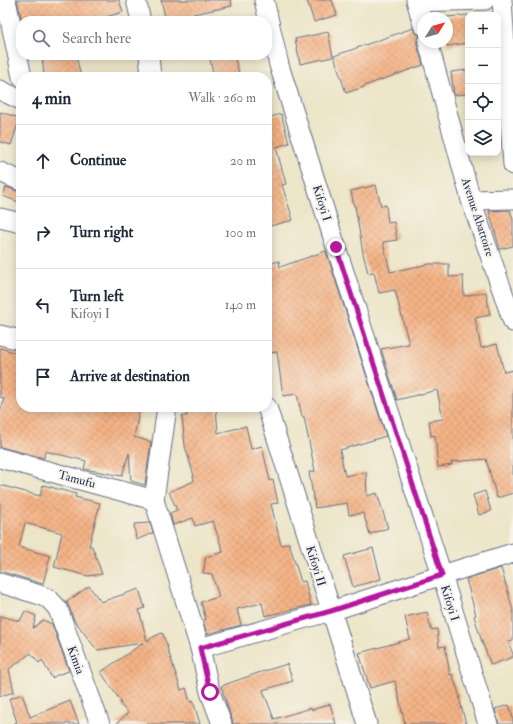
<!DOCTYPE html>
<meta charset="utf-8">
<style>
body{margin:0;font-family:"IM FELL Double Pica",serif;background:#f2f2f3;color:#1f2937}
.controls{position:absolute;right:12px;top:12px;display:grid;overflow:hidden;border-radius:8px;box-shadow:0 2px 10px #0003}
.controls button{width:36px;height:36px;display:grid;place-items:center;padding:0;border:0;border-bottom:1px solid #e0e1e3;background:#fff;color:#1f2937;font:20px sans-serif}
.compass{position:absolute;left:417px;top:12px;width:36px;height:36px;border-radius:50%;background:#fff;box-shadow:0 2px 10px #0003;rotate:53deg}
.stop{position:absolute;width:12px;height:12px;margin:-9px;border:3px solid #b5179e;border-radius:50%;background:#fff}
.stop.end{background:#b5179e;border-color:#fff;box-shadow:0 1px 4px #0008}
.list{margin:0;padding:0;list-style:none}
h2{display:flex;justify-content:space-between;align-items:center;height:52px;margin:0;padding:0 16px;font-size:17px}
h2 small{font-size:13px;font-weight:400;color:#747a83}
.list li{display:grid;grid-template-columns:26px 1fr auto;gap:12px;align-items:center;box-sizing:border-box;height:72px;padding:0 16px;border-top:1px solid #e0e1e3}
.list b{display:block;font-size:15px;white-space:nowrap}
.list p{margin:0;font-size:13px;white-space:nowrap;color:#747a83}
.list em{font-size:13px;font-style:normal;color:#747a83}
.icon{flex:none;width:22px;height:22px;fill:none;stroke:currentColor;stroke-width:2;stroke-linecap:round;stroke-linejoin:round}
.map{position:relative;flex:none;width:513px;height:724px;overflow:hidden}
.search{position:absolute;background:#fff;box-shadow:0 2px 10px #0003;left:16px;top:16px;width:256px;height:44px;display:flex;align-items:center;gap:10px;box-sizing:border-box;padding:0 14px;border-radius:16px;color:#747a83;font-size:15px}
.panel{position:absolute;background:#fff;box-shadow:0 2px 10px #0003;left:16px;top:72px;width:256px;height:340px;border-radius:16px}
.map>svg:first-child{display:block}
.building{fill:url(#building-cross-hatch)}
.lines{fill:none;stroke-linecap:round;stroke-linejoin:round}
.minor-casing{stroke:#646f83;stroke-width:21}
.minor{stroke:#fff;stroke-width:19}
.route{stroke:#b5179e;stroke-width:5}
.labels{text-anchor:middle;stroke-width:4;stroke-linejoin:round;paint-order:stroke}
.street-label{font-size:12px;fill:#1b2f5e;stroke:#f7f3e8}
</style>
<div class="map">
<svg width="513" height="724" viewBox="0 0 513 724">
<defs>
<pattern id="building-cross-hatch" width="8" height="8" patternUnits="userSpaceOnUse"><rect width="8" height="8" fill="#f5b385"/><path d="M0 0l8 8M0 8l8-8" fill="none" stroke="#d19a75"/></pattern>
</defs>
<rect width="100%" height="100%" fill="#f7f3e8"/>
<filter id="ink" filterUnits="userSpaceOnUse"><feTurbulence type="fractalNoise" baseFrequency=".025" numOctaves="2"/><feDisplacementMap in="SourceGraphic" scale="8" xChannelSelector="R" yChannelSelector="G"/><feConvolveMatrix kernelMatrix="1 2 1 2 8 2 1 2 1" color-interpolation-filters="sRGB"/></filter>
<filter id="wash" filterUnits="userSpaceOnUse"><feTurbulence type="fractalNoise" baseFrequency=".012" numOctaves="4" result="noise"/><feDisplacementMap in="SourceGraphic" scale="16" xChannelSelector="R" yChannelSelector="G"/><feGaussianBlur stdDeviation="0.9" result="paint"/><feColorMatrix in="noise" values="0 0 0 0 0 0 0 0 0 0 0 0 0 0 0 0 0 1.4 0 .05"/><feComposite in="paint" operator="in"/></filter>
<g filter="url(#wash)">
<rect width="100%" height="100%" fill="#ece5c8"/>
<g id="blocks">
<g class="building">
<path d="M17,0H119L123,12L92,21H22Z"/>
<path d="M161,0H231L232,6L193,14L195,21H166Z"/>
<path d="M307,0H332L337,15L314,22Z"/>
<path d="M468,15V43L447,46V17Z"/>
<path d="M413,28L415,33L420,35L417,40V44L423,65L364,86V87L346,93L334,56Z"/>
<path d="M328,32L333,57L300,64L295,39Z"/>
<path d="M42,55H76L81,77H44Z"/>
<path d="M209,55H234L240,77H214Z"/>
<path d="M468,70V94L454,95L451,72Z"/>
<path d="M0,112L20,118L11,145L0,142Z"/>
<path d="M281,114L289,143L276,147L286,184L282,185L293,220L270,226L267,216V118Z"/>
<path d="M376,185L381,206L386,205L388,223L394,222L397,240L383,242L390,272L429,264H449V277L463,276L464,296L486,292L490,315L475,318L481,348L497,344L504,372L513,370V493L497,498L486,459L451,462L452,465L438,467L435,435L431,436L429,421L443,419L437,390L397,400L381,349L409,344L395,290L379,293L374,272L368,273L363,253L355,206H354L351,191Z"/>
<path d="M6,187L17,191L21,192V203L3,196Z"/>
<path d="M510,210L513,219V246L500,249L489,211Z"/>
<path d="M326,251L386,436L340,450L345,476L366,472L367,496L377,493L388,528L370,534L363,513L349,515L347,503L315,508L309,472L315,471L304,417H302L297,394L283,396L277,352L270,353L267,340V264L279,261L280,267Z"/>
<path d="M0,348L21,354V407H140L134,437L151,442L145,485L131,481L129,453L122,476L84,469L86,461L45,451L44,458L0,447V414L4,398L0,397Z"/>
<path d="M187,407H216L218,433L246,426L251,449L262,446L270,481L273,480L278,503L271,504L281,545L289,543L301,582L305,581L311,605L265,616L262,603L237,609L241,625L207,634L203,620H206L201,602L219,597L212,574L203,573L206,557L223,552L213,521L195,526L193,518L173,525L170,513L177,510L169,492L194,481L193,476H194L185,446L182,416H187Z"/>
<path d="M0,485L40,496L43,485L76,494L75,497L100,503L89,546H92L102,574L88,576L54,567L62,533L25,523L19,547L50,556L43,584L3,572H0Z"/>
<path d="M485,491L491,511L479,515L473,495Z"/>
<path d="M150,523L153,533L136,540L134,524Z"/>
<path d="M373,548L381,579L353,587L344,556Z"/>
<path d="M501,568L513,610V641L508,642L513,654V657L491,665L481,639L474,616L476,615L466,579Z"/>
<path d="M89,586L101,602L139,589L145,608L139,610L147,641L155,636L162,633L168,647H167L181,690L186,688L190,702L193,701L200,724H116L128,713L120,704L121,702L101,672L143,643L97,650L74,620L67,602Z"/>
<path d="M25,611L36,616L33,628L43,620L52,624L69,671L57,675L52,678L42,660L39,663L31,653L9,669L14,692L0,696V616L20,621Z"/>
<path d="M427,612L431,630L437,629L439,647L445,646L450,675L452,674L460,697L459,698L466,724H405L395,681L370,688L359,653L410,639L405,617Z"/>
<path d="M287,664L293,681L263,690L274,719L311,708L312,710L330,704L336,724H233L232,720L221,686L258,673Z"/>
<path d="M22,694L30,717L70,701L79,724H13L17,722L9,699Z"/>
<path d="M509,705L513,718V724H499L495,709Z"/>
</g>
</g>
</g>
<g filter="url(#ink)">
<use href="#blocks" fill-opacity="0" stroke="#646f83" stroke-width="1"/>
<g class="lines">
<defs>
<g id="minor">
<path d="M6,0L22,77"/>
<path d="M136,0L141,21"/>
<path d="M264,0L279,65L336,247L442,575L488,724"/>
<path d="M416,0L423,25"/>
<path d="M502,0L513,165"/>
<path d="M417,2L485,0"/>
<path d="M428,42L471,200L513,322"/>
<path d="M149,55L151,77"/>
<path d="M0,90L21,100"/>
<path d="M0,172L21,181"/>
<path d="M471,200L513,199"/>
<path d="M0,218L21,223"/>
<path d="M0,335L21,340"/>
<path d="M167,407L154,500L200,648L210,692L222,724"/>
<path d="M267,407L367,724"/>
<path d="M0,458L154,500"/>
<path d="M0,583L40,595L49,599L58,609L100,724"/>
<path d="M200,648L331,611L442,575L513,553"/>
</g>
</defs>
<use href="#minor" class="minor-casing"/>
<use href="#minor" class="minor"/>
</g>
</g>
<g class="lines" filter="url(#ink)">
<path class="route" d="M210,692L200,648L331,611L442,575L336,247"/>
</g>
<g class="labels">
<g class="street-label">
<text transform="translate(322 203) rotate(73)" y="4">Kifoyi I</text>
<text transform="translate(478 217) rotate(72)" y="4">Avenue Abattoire</text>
<text transform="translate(77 479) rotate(15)" y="4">Tamufu</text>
<text transform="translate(316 566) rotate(73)" y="4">Kifoyi II</text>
<text transform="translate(450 603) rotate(73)" y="4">Kifoyi I</text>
<text transform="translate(76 660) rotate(70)" y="4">Kimia</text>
</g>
</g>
</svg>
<div class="controls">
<button>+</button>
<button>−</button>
<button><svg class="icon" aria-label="locate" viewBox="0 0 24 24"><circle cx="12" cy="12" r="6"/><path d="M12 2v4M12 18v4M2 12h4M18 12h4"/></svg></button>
<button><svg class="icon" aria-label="layers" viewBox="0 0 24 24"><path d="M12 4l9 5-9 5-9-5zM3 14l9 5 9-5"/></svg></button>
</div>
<svg class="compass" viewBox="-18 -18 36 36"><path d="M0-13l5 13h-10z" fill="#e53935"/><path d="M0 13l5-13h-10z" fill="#747a83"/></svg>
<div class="stop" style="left:210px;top:692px"></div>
<div class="stop end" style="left:336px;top:247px"></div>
<div class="search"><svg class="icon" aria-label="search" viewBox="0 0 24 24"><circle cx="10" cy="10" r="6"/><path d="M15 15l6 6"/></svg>Search here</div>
<section class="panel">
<h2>4 min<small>Walk · 260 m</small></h2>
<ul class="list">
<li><svg class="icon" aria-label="ahead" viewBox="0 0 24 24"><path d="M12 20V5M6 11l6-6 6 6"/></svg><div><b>Continue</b></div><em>20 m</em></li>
<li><svg class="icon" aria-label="right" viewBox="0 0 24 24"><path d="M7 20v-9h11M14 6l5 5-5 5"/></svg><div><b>Turn right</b></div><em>100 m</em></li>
<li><svg class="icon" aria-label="left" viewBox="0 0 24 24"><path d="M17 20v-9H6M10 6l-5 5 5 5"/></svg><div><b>Turn left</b><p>Kifoyi I</p></div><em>140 m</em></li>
<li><svg class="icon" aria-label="arrive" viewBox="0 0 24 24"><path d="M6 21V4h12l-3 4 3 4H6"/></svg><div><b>Arrive at destination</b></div></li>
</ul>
</section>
</div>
